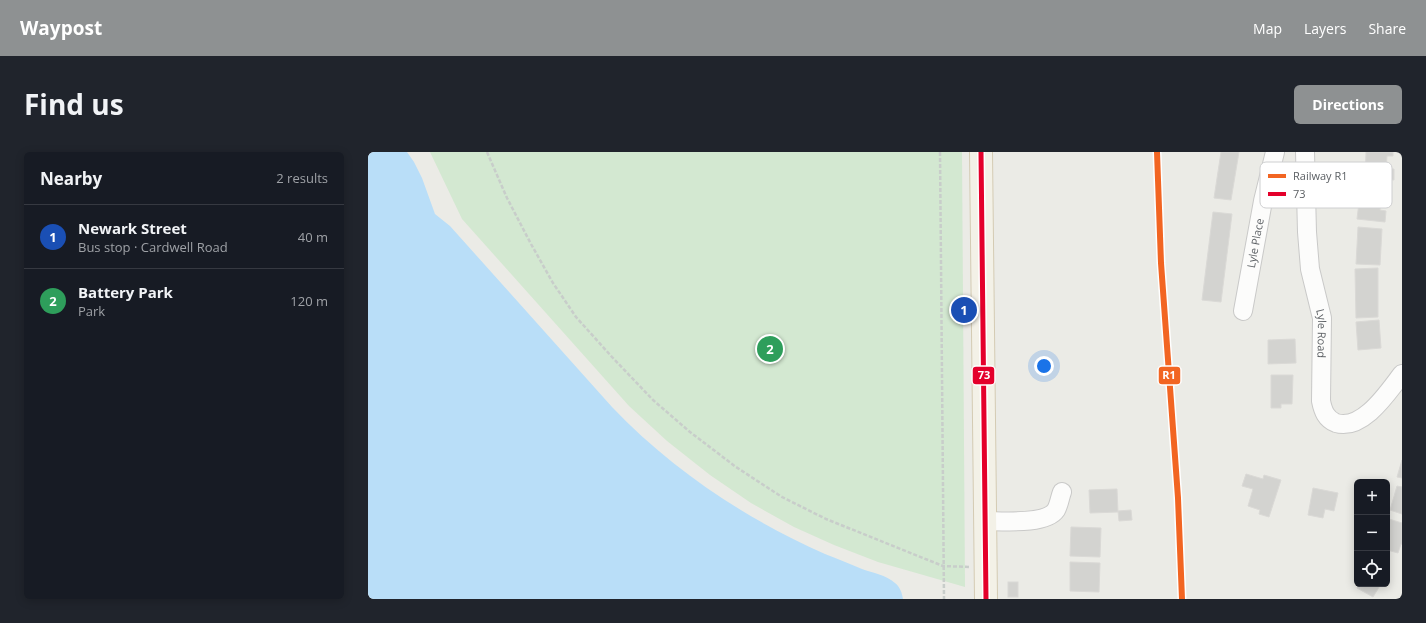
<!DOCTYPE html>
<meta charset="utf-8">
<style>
body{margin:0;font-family:"Open Sans",sans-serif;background:#20242c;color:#f1f3f6}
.controls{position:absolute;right:12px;bottom:12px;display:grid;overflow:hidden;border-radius:6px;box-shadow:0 2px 10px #0003}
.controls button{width:36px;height:36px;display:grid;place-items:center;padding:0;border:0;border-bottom:1px solid #363941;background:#171b24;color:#f1f3f6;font:20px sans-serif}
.you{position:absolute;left:676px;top:214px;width:14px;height:14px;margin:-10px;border:3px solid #fff;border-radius:50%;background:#1a73e8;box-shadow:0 0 0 6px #1a73e833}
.badge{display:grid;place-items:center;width:26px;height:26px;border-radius:50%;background:#8e9192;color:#fff;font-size:13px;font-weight:700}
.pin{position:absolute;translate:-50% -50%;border:2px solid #fff;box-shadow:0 1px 4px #0006}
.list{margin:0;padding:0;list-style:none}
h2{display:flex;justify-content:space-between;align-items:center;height:52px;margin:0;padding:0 16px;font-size:17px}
h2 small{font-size:13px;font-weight:400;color:#9ea1a6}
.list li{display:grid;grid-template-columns:26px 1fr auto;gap:12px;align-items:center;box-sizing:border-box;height:64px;padding:0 16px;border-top:1px solid #363941}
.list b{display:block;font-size:15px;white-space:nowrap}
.list p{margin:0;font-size:13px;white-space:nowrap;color:#9ea1a6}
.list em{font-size:13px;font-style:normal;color:#9ea1a6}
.icon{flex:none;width:22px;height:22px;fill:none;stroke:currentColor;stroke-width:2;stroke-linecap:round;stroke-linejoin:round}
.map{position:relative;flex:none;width:1034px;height:447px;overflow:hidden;border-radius:6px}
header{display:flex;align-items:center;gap:24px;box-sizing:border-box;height:56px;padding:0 20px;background:#8e9192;color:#fff}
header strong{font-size:19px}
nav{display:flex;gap:22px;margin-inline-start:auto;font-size:14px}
.intro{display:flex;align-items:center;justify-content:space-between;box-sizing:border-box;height:96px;padding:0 24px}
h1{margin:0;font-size:28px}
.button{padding:10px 18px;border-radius:6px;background:#8e9192;color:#fff;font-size:14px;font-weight:700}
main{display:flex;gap:24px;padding:0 24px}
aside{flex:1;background:#171b24;border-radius:6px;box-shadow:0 2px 10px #0003}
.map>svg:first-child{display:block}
.green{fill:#d3e8d1}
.water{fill:#b9def8}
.building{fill:#d3d3d0;stroke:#dad9d6}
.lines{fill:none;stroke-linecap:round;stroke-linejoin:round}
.minor-casing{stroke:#c9c9c8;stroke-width:20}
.major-casing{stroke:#d4cbb3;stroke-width:24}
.path{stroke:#c8cdca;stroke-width:2.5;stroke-dasharray:4 2;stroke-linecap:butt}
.minor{stroke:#fcfcfb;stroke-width:18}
.major{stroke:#f3f1e7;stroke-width:22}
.bus-1-casing{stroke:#fff;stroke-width:8}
.bus-1{stroke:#e4002b;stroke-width:5}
.rail-1-casing{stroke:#fff;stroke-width:9}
.rail-1{stroke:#f26522;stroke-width:6}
.labels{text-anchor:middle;stroke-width:3;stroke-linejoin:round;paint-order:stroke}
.street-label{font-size:11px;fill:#5c6064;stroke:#fff}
.key{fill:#fff;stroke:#cecfd0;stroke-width:1}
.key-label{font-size:11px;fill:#5c6064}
.line-badge{stroke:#fff;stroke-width:1.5}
.badge-label{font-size:11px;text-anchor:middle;font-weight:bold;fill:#fff}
</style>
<header>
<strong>Waypost</strong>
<nav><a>Map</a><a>Layers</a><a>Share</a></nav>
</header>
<div class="intro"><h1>Find us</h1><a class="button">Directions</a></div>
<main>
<aside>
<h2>Nearby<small>2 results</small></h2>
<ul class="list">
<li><span class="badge" style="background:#1a4fb4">1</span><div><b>Newark Street</b><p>Bus stop · Cardwell Road</p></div><em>40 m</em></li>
<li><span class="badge" style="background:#2e9e5b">2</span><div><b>Battery Park</b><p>Park</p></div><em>120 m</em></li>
</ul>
</aside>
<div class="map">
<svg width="1034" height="447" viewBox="0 0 1034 447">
<rect width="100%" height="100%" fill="#ebebe6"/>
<path class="green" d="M62,0H594L597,435L510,410L466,393L426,375L383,351L342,323L299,289L261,254L94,67Z"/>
<path class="water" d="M0,0H39L46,10L54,26L67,62L82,74L244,255C304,318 378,367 457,402C470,407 482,412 494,417C505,421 518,423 527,431C532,435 534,441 535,447H0Z"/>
<g class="building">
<path d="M853,0H871L863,48L846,46Z"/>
<path d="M998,0H1025V4H1019L1018,17H1026V28L997,26Z"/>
<path d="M993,34L1019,37L1018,48L1013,47L1012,58L1018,59L1017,70L989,67Z"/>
<path d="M845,60L864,62L853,150L834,148Z"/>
<path d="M990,75L1014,77L1012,113L988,112Z"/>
<path d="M1010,116V165L988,166L987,117Z"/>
<path d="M1011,168L1013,196L990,198L988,170Z"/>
<path d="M927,187L928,211L900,212V188Z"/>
<path d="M903,223H925L924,252H913V256H903Z"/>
<path d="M1034,308V326L1029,325Z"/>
<path d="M878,322L895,327L896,323L913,328L901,365L891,362L892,358L880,354L885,337L874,334Z"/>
<path d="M1029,334L1034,335V362L1022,358Z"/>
<path d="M945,336L970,341L966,359L957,357L955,366L940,363Z"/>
<path d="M749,337L750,360L722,361L721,338Z"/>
<path d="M763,358L764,368L751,369L750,359Z"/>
<path d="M1021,367L1034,371V392H1033L1030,401L1019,398V375Z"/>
<path d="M703,375L733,376L732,405L702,404Z"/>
<path d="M702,410L732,411L731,440L702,439Z"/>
<rect x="640" y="430" width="10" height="15"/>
<path d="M991,432H1013L1005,445L989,436Z"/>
</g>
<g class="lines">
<defs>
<g id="minor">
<path id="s1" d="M937,0L939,80L942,117L954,166L953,249C955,259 958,267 968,271C995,279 1020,240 1034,222"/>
<path id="s2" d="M875,159L895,49L907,0"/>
<path d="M618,369C634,369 678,373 688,358C691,353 692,345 694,340"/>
</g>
<path id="major" d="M613,0L618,447"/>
</defs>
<use href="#minor" class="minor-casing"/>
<use href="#major" class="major-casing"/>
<g class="path">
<path d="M119,0L139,46L163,92L185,131L208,165L244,205L285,248L322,280L368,315L414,345L458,367L575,414L601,415"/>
<path d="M572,0L576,447"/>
</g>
<use href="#minor" class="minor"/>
<use href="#major" class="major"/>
<defs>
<path id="bus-1" d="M613,0L618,447"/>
</defs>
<use href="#bus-1" class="bus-1-casing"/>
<use href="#bus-1" class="bus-1"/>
<defs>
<path id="rail-1" d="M789,0L793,111L810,346L814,447"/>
</defs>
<use href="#rail-1" class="rail-1-casing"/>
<use href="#rail-1" class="rail-1"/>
</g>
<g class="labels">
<g class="street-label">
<text dy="4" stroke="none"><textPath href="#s2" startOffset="69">Lyle Place</textPath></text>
<text dy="4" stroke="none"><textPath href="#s1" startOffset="183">Lyle Road</textPath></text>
</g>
</g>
<rect x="892" y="10" width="132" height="46" rx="6" class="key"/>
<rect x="900" y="22" width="18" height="4" fill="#f26522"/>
<rect x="900" y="40" width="18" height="4" fill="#e4002b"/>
<g class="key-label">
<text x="925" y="28">Railway R1</text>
<text x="925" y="46">73</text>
</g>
<g class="line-badge">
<rect x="604" y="214" width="23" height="19" rx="4" fill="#e4002b"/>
<rect x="790" y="214" width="23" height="19" rx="4" fill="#f26522"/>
</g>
<g class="badge-label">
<text x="616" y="227">73</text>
<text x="801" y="227">R1</text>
</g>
</svg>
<div class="controls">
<button>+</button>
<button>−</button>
<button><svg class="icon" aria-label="locate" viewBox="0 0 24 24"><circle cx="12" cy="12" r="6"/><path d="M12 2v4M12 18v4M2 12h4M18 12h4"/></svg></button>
</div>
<div class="you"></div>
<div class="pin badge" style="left:596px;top:158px;background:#1a4fb4">1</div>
<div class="pin badge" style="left:402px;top:197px;background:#2e9e5b">2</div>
</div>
</main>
